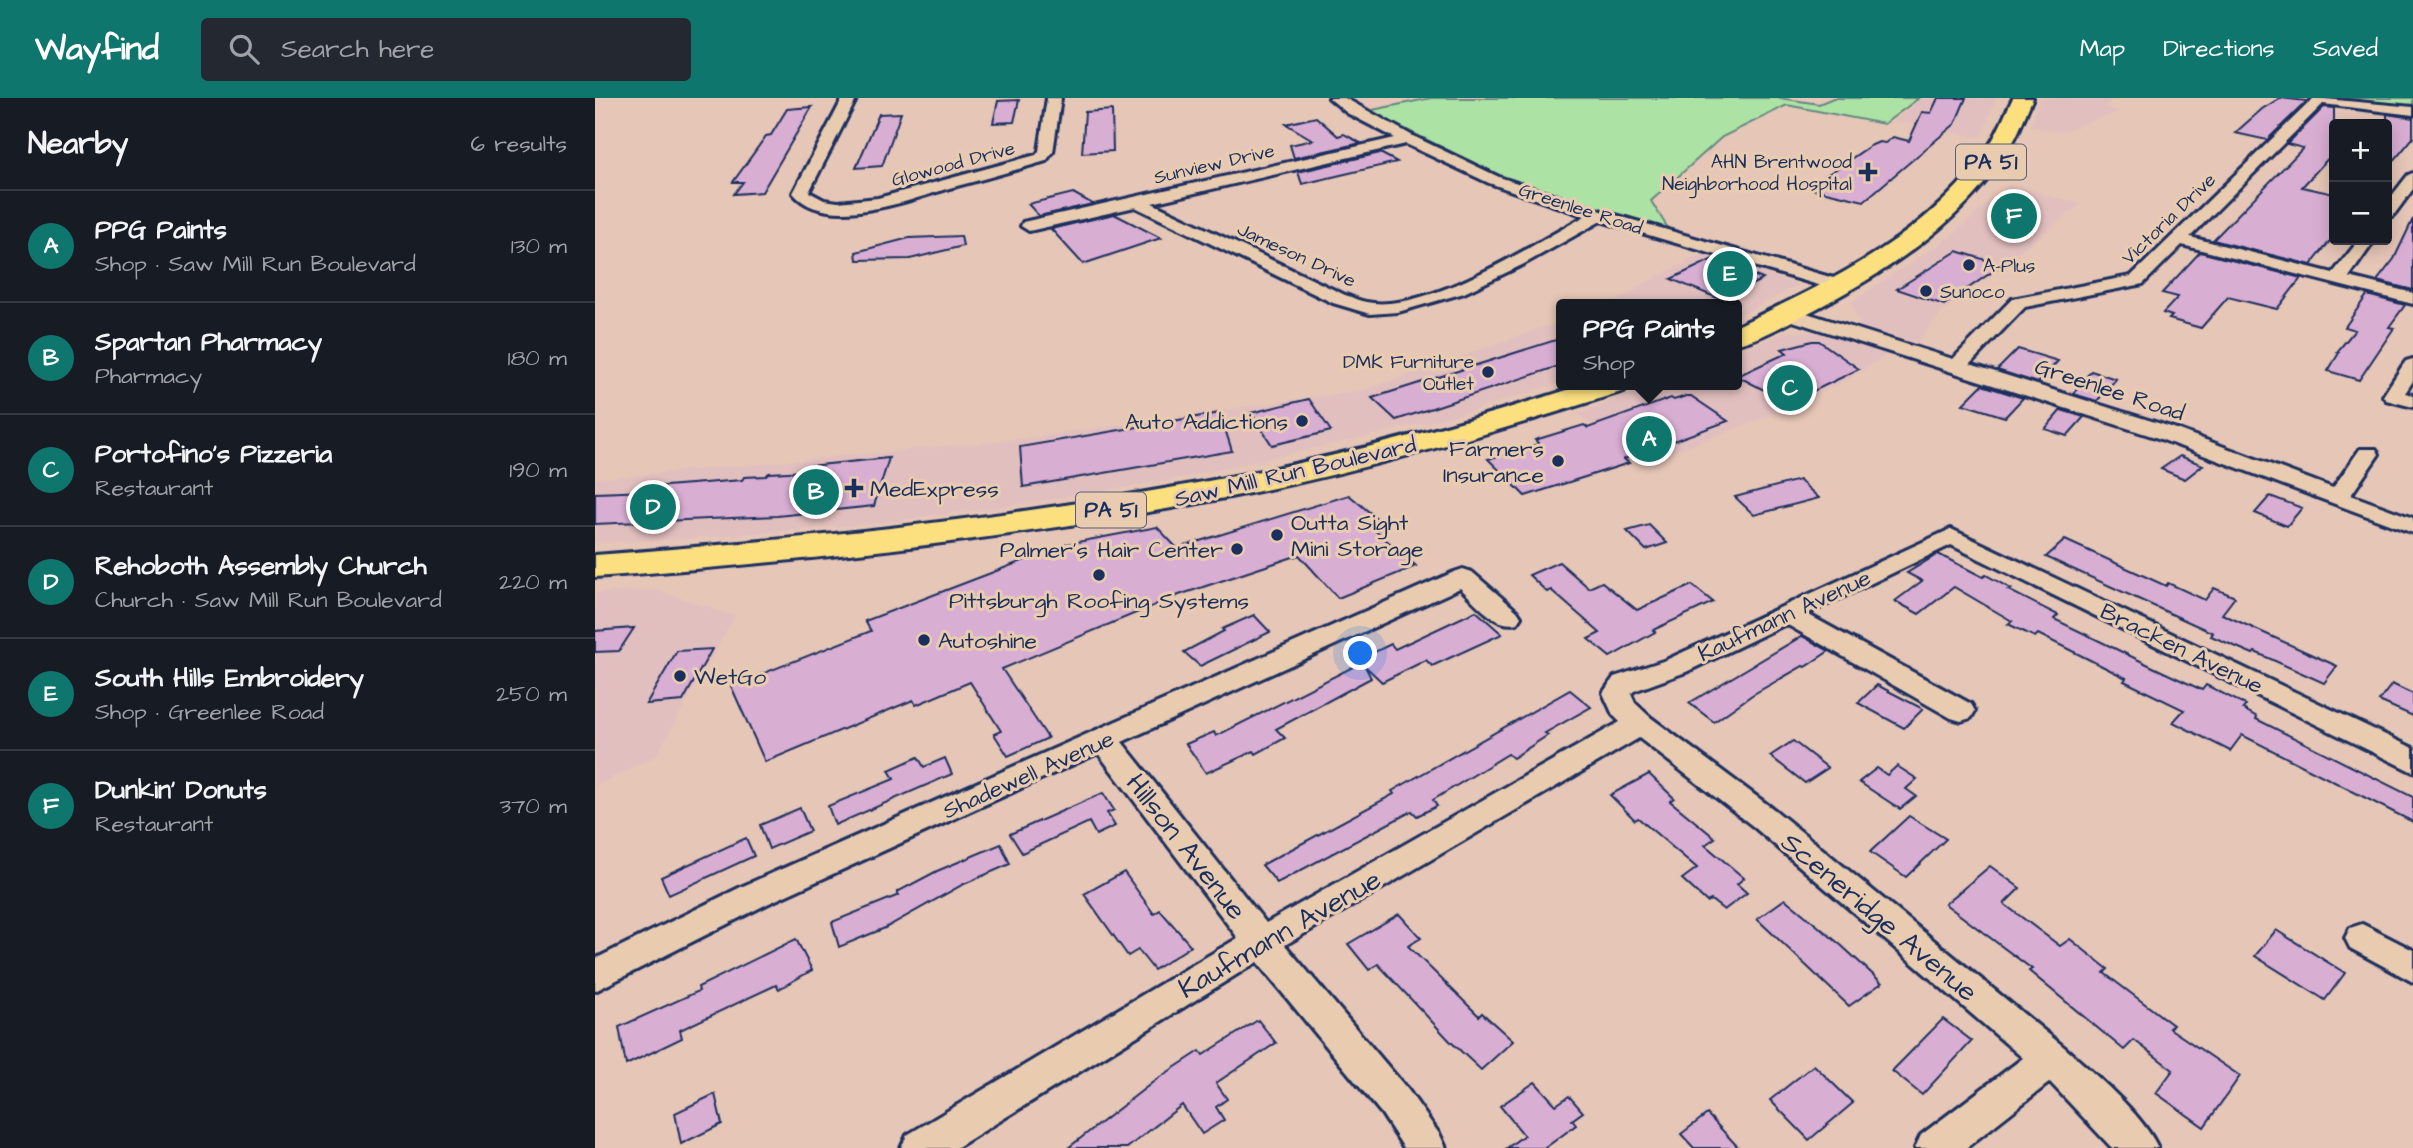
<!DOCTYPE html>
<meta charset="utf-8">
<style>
body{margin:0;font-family:"Architects Daughter",sans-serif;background:#242831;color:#f1f3f6}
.controls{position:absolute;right:21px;top:21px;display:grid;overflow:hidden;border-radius:7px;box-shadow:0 4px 18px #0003}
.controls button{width:63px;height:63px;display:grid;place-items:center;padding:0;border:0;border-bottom:2px solid #363941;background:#171b24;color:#f1f3f6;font:35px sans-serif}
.you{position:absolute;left:766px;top:556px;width:24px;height:24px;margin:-18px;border:5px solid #fff;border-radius:50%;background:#1a73e8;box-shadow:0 0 0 10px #1a73e833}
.badge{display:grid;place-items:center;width:46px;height:46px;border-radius:50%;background:#0f766e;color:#fff;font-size:23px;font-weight:700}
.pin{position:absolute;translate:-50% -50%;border:4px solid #fff;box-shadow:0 2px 7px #0006}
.popup{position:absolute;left:961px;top:201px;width:186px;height:91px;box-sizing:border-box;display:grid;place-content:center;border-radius:7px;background:#171b24;filter:drop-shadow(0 2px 5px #0005);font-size:23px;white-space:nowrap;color:#9ea1a6}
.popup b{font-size:26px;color:#f1f3f6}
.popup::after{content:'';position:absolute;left:50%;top:100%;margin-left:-14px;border:14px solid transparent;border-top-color:#171b24}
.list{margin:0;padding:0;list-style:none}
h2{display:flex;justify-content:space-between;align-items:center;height:91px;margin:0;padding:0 28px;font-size:30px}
h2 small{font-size:23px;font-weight:400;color:#9ea1a6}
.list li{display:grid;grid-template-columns:46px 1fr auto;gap:21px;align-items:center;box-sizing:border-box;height:112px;padding:0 28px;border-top:2px solid #363941}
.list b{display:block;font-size:26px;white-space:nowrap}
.list p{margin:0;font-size:23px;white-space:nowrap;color:#9ea1a6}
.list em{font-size:23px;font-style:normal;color:#9ea1a6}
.icon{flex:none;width:38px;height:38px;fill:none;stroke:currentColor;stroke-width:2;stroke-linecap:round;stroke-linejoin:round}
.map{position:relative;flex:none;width:1818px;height:1050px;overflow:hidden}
header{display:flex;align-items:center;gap:42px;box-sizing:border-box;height:98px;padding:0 35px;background:#0f766e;color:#fff}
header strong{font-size:33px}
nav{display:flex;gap:38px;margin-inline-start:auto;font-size:24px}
.search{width:490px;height:63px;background:#242831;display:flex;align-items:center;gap:18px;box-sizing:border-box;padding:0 24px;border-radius:7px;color:#9ea1a6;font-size:26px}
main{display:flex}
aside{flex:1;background:#171b24}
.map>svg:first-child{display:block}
.built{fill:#e2bfbf}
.green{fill:#ace2a4;stroke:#648881;stroke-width:2}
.building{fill:#d9aed3;stroke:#1b2f5e;stroke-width:2}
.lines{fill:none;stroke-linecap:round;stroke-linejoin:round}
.minor-casing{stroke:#1b2f5e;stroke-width:6}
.highway-casing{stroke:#1b2f5e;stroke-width:6}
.minor{fill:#e9ccb0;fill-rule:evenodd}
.highway{fill:#fce080;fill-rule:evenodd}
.poi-dot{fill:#1b2f5e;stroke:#e9ccb0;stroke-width:2.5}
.labels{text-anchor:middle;stroke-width:6;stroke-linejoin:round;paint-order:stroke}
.far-poi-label{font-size:19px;fill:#1b2f5e;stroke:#e9ccb0;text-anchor:end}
.far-street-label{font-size:19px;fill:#1b2f5e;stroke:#e9ccb0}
.shield{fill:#e9ccb0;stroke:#595e77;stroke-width:2}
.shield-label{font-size:21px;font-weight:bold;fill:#1b2f5e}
.street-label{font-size:23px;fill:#1b2f5e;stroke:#e9ccb0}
.poi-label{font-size:23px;fill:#1b2f5e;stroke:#e9ccb0;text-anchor:start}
.near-street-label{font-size:28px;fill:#1b2f5e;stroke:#e9ccb0}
</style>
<header>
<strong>Wayfind</strong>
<div class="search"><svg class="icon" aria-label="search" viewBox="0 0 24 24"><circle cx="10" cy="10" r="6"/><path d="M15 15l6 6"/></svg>Search here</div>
<nav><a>Map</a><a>Directions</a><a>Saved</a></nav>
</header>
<main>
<aside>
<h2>Nearby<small>6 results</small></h2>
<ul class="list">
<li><span class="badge">A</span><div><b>PPG Paints</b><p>Shop · Saw Mill Run Boulevard</p></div><em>130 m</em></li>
<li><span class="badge">B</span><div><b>Spartan Pharmacy</b><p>Pharmacy</p></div><em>180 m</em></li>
<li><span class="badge">C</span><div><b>Portofino's Pizzeria</b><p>Restaurant</p></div><em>190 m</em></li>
<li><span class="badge">D</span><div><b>Rehoboth Assembly Church</b><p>Church · Saw Mill Run Boulevard</p></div><em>220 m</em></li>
<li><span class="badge">E</span><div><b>South Hills Embroidery</b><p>Shop · Greenlee Road</p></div><em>250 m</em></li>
<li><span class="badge">F</span><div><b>Dunkin' Donuts</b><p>Restaurant</p></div><em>370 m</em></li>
</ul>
</aside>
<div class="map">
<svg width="1818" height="1050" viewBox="0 0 1818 1050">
<rect width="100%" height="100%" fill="#e6c6b7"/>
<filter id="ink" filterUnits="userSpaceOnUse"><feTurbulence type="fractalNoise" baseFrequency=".0143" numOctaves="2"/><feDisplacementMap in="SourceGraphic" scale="14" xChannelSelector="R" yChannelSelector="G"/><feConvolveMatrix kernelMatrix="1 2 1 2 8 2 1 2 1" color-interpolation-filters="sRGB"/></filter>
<g filter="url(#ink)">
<g class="built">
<path d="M1327,0H1401L1387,38L1382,39L1298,23Z"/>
<path d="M1445,0H1519L1510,8L1524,14L1466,34L1435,28Z"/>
<path d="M1414,87L1486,106L1347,214L1322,245L1266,229L1256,204L1355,139Z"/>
<path d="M1111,155L1204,187L1142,219V206H1013L1025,202L1057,181Z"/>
<path d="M966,223V284L870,315L766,340L587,380L434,405L274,426L75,442L0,444V381L411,343L770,292Z"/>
<path d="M1225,233L1296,254L1250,283L1196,310L1048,365L983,316L1059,287H1142V254L1191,234Z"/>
<path d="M61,492L140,518L61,658L0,688V495Z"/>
</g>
<g class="green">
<path d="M836,0H1184L1224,6L1238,0H1324L1289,26L1192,7L1127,39L1056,103L1074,132L910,80L773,13Z"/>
<path d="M1725,0H1818V11Z"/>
</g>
<g class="building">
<path d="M1343,0H1371L1360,26L1269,103L1218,91L1233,80L1229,79L1275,48L1284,44L1290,45L1298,39L1314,43L1327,14L1336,15Z"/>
<path d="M1685,0L1712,3L1672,42L1640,35L1667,11Z"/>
<path d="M424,2L419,24L398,25L403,3Z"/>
<path d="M217,9L167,94L139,96L148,84H138L171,38L176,37L192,11Z"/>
<path d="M1729,9L1739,10V54L1707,89L1739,96V138L1716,167L1618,142L1708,50L1692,46Z"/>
<path d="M517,12L518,53L487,55L490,14Z"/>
<path d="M306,15L287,68L261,70L284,16Z"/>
<path d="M1792,16L1818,20V40L1792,71Z"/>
<path d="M721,19L743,38L749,36L766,45L699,60L695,47L718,42L691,26Z"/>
<path d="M785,55L802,64L707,86L703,74Z"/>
<path d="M478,95L498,106L444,118L433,106Z"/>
<path d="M519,116L566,140L488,166L456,131Z"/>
<path d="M1818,121V192L1782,183L1799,161Z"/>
<path d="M366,138L368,148L315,161L262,162L261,154L314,140Z"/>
<path d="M1362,153L1407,167L1349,207L1302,191Z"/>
<path d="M1605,154L1706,180L1682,211L1633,199L1606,230L1574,221L1577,218L1568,215L1583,199L1567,195Z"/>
<path d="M1118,161L1168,181L1127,202L1076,181Z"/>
<path d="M1772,197L1810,207L1794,229L1799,230L1764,282L1733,273L1744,255L1742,254L1760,232L1750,229Z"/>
<path d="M967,240V267L801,322L777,300Z"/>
<path d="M1217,243H1224L1264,271L1194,305L1142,278L1192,255L1187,251Z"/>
<path d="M1423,251L1463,263L1443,285L1402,272Z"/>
<path d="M1496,273L1521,281L1502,303L1478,296Z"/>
<path d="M1387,287L1428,300L1410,319L1368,306Z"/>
<path d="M1091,298H1096L1133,323L1029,361L1034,365L930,398L893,361L944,346L940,342L989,327L993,330L1076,300L1079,302Z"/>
<path d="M714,301L736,333L677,347L656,315Z"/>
<path d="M1466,312L1489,319L1472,338L1450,331Z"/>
<path d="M625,315L637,353L428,389L425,349Z"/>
<path d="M1585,358L1608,367L1590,381L1566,371Z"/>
<path d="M294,360L279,408L182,418L0,426V395L55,393L58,389L147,382L149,379L171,378L174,375L212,373L214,368Z"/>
<path d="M1204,382L1224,400L1159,417L1140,399Z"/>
<path d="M754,397L792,429L781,433L821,468L743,500L704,457L584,497L407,571L453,640L413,658L399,636L406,633L375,584L321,607L318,602L170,664L136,588L276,533L270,523L472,446L562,429L582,450Z"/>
<path d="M1675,398L1707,410L1692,428L1660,415Z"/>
<path d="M1054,427L1072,445L1051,452L1032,433Z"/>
<path d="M1470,442L1571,488L1573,485L1610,502L1619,490L1640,499L1627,516L1742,568L1729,585L1660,554L1658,556L1616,538L1618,535L1451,459Z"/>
<path d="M1343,456L1388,479L1391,477L1416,491L1413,492L1463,517L1459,521L1558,569L1607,592L1611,587L1651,607L1648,611L1662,619L1661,621L1818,699V724L1647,637L1635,653L1578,624L1589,612L1529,583L1531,580L1443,536L1440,539L1413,526L1417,523L1359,489L1324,516L1300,503L1327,483L1312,475Z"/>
<path d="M964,464L994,490L1007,484L1042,512L1097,487L1118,504L1058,532L1060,534L1015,559L993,541L1005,535L956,492L952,494L934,477Z"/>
<path d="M881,513L907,536L837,568L831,562L787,584L770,568L776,580L681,631L690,640L661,656L659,653L611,675L591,646L619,634L621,638L766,565L763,562L796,546L800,551Z"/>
<path d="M659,517L675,534L605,568L589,554L629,533L627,531Z"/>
<path d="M39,530L24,553L0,554V533Z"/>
<path d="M1207,538L1234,553L1210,569L1208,568L1157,597L1119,624L1094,605Z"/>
<path d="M117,551L88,603L51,606L82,553Z"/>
<path d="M1797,586L1818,596V618L1784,603Z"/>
<path d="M1282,587L1328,611L1309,630L1263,605Z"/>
<path d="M975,592L996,609L950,635L953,637L918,660L913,656L838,702L842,708L822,718L817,713L682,785L667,767L799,696L797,693Z"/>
<path d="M1198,643L1233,670L1210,685L1175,658Z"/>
<path d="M323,659L329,669L350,660L357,676L240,727L233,708L299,681L294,672Z"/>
<path d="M1302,668L1322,681L1311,691L1321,698L1305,711L1264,684L1282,670L1292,677Z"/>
<path d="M1054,676L1079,700L1075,703L1120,740L1110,747L1149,780L1142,786L1152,795L1129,812L1116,802L1112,804L1087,781L1102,770L1043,720L1040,722L1015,697Z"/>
<path d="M508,695L519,712L512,715L520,728L501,737L494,724L427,755L415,736Z"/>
<path d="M205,710L215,733L174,751L165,727Z"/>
<path d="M1314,718L1351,741L1311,779L1275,754Z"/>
<path d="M151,740L159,758L74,797L66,779Z"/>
<path d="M406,746L415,766L367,787L290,830L244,849L237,824L304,797L302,794L342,773Z"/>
<path d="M1395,768L1425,790L1409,806L1465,848L1475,841L1513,871L1509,875L1578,927L1574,930L1645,978L1609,1029L1561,995L1578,972L1539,942L1529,952L1434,873L1437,871L1350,806Z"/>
<path d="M529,774L559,816L565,812L596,848L559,872L543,852L533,858L489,796Z"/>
<path d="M1190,801L1247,848L1287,885L1254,908L1162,821Z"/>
<path d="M804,816L826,840L813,848L884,918L887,915L918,943L886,972L855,943L783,866L774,872L753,846Z"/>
<path d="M1681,832L1750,875L1730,902L1660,858Z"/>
<path d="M201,841L217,872L184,891L181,887L85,932L87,940L31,967L24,929L104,893L103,889Z"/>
<path d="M1348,921L1377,943L1327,997L1297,973Z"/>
<path d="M663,922L681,945L621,985L632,1001L621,1009L629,1022L607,1036L587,1007L532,1050H473L562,981L605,953L608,957Z"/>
<path d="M1219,967L1258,1005L1214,1042L1175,1002Z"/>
<path d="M940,984L961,1007L974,998L988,1014L977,1022L981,1027L950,1050H912L929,1037L905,1008Z"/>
<path d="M120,996L127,1026L86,1046L80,1015Z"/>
<path d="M1112,1016L1144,1050H1099L1086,1036Z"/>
</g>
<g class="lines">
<defs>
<g id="minor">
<path d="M248,0H262L214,94L229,102L243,104L283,100L441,57L444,53L452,0H466L458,54L451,63C420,72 389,81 358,89C317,101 231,135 198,95Z"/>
<path d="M734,0H750L818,38L904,79L1010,114L1249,183L1252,187L1249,191H1237L1006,123L929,166L869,195L803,214L775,216L738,205L540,109L434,133L426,128L428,124L800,40L752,15ZM811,46L894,85L990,118C937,147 832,216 771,204C764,203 757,199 750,197L557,105Z"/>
<path d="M1719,0L1818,9V17L1728,6L1595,139L1738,175L1764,142H1780L1754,179L1818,195V206L1587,147L1548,186L1430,209L1375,266L1576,329L1738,390L1765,351H1781L1784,356L1756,397L1818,420V435L1560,339L1185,219L1183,215L1192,209L1199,211L1358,261L1417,201L1536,178Z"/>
<path d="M1818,75V91L1798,118L1792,120V104L1813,77Z"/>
<path d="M1818,261V283L1810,295L1818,297V309L1791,302L1788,298L1808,267L1811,263Z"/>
<path d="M1356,431L1818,650V674L1356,447L1212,516L1376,606L1380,613L1376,620L1366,623L1356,620L1191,526L1091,574L1039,593L1036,596L1040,605L1055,619L1181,713L1469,949C1497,974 1548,1016 1563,1050H1517L1455,984L1371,1050H1320L1326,1037L1428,960L1159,729L1044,640L690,847L813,992L845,1037L851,1050H809L787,1016L662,864L361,1050H306L312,1037L643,840L503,655L172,806L0,893V861L148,788L859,474L868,471L877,474L922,513L926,519L922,525C900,531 881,504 865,490L527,644L671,825L1025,624L1018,617L1008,595L1019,579L1071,562Z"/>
<path d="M1767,826L1818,852V884L1755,850L1750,840L1755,830Z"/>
</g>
<g id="highway">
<path d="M1418,0H1438C1431,14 1426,30 1418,44C1372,123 1294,173 1215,214C1192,225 1167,241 1142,246V228C1235,184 1341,134 1397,43C1405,30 1411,14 1418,0Z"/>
<path d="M988,287H1033L1029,293C901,334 772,372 640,398C429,440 215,463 0,479V457C215,441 428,419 640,378C758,356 873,323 988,287Z"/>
</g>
</defs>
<use href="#minor" class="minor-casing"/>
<use href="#highway" class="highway-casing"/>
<use href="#minor" class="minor"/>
<use href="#highway" class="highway"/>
</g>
</g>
<g class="poi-dot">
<path d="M1269.5 63.5h7v7h7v7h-7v7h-7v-7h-7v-7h7z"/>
<circle cx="1374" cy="167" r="7"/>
<circle cx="1331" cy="193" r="7"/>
<circle cx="893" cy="274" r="7"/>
<circle cx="707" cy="323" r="7"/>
<circle cx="963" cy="363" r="7"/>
<path d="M255.5 379.5h7v7h7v7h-7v7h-7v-7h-7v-7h7z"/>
<circle cx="682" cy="437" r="7"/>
<circle cx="642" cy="451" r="7"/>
<circle cx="504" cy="477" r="7"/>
<circle cx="329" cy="542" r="7"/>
<circle cx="85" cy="578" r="7"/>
</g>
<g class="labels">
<g class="far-poi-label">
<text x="1257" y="70">AHN Brentwood<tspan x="1257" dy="22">Neighborhood Hospital</tspan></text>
<text x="1388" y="174" text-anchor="start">A-Plus</text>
<text x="1345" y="200" text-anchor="start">Sunoco</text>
<text x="879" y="270">DMK Furniture<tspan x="879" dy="22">Outlet</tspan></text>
</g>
<g class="far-street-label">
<text transform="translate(358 65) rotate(-15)" y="7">Glowood Drive</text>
<text transform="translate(619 65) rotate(-13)" y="7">Sunview Drive</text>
<text transform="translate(986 110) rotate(18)" y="7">Greenlee Road</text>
<text transform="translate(1573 120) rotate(-44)" y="7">Victoria Drive</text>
<text transform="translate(702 156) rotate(25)" y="7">Jameson Drive</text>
</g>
<g class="shield">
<rect x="1361" y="46.5" width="70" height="35" rx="5"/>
<rect x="481" y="394.5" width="70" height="35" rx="5"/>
</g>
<g class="shield-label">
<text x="1396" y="71">PA 51</text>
<text x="516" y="419">PA 51</text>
</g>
<g class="street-label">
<text transform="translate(1515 291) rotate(18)" y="8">Greenlee Road</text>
<text transform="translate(700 373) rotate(-13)" y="8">Saw Mill Run Boulevard</text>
<text transform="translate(1189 517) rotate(-25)" y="8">Kaufmann Avenue</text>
<text transform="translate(1587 550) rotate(26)" y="8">Bracken Avenue</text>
<text transform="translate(433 676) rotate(-24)" y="8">Shadewell Avenue</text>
</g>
<g class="poi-label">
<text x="693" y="331" text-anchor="end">Auto Addictions</text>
<text x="949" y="358" text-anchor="end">Farmers<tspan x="949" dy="26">Insurance</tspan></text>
<text x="275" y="398">MedExpress</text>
<text x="696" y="432">Outta Sight<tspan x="696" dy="26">Mini Storage</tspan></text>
<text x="628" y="459" text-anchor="end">Palmer's Hair Center</text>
<text x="504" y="510" text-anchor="middle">Pittsburgh Roofing Systems</text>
<text x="343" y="550">Autoshine</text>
<text x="99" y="586">WetGo</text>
</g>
<g class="near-street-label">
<text transform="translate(592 748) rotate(52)" y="10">Hillson Avenue</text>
<text transform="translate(1285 818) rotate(40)" y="10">Sceneridge Avenue</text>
<text transform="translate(684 835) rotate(-30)" y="10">Kaufmann Avenue</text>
</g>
</g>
</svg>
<div class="controls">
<button>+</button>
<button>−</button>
</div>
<div class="you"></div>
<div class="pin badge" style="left:1054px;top:341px">A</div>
<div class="popup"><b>PPG Paints</b>Shop</div>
<div class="pin badge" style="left:221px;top:394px">B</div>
<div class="pin badge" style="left:1195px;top:290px">C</div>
<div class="pin badge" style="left:58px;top:409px">D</div>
<div class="pin badge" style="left:1135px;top:176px">E</div>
<div class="pin badge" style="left:1419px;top:118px">F</div>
</div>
</main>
